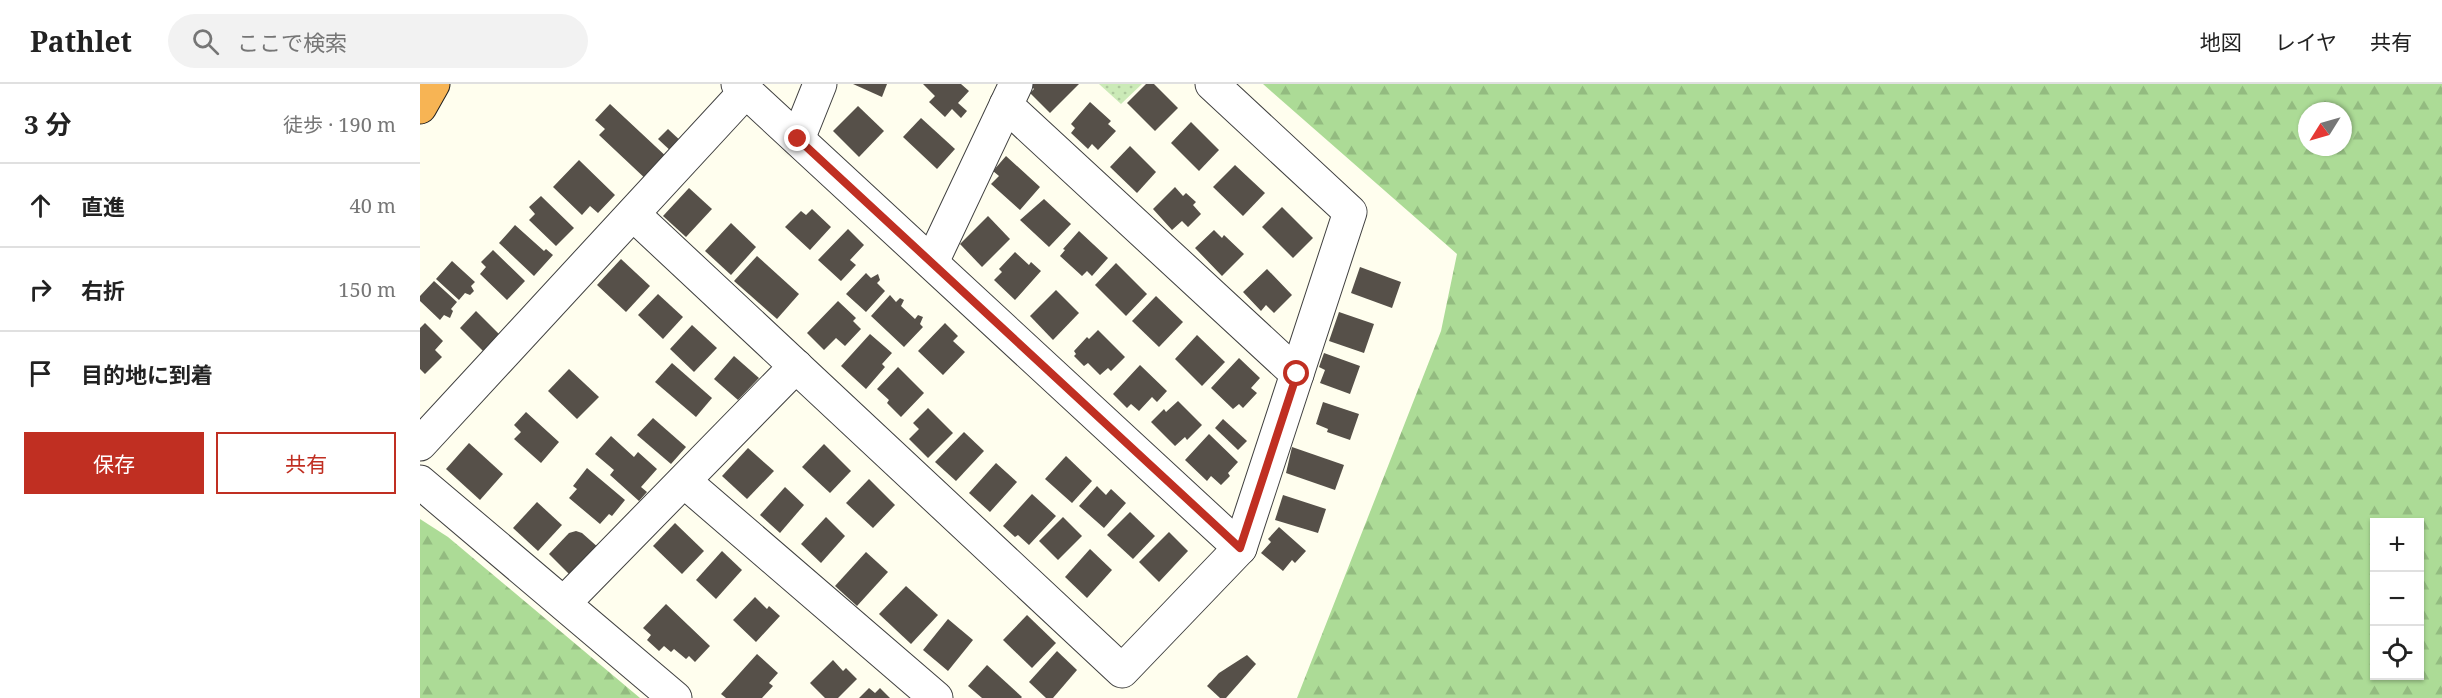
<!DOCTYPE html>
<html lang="ja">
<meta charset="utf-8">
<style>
body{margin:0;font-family:"Noto Serif","Noto Sans JP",serif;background:#f2f2f2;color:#222}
.controls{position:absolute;right:18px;bottom:18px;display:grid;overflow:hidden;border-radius:0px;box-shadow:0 2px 4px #0004}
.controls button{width:54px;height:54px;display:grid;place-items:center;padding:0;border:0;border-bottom:2px solid #e0e0e0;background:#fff;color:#222;font:30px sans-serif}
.compass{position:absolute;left:1878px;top:18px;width:54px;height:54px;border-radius:50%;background:#fff;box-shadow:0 2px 4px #0004;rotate:233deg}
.stop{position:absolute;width:18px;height:18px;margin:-14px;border:4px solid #c02f22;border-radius:50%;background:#fff}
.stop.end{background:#c02f22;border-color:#fff;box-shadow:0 2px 6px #0008}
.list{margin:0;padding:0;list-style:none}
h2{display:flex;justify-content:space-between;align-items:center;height:78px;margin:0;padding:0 24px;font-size:26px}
h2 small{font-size:20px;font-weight:400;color:#767676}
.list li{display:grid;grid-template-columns:39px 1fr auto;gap:18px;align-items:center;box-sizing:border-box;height:84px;padding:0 24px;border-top:2px solid #e0e0e0}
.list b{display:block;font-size:22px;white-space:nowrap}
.list em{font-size:20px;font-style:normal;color:#767676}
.actions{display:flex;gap:12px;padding:18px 24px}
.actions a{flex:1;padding:14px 0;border:2px solid #c02f22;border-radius:0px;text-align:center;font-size:21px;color:#c02f22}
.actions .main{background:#c02f22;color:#fff}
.icon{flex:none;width:33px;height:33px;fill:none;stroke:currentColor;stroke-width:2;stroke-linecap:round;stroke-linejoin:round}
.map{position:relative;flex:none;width:2022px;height:614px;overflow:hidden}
header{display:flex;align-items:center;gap:36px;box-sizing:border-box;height:84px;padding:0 30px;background:#fff;border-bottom:2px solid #e0e0e0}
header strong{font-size:28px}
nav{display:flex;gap:33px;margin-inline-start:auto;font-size:21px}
.search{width:420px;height:54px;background:#f2f2f2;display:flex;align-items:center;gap:15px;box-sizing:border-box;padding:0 21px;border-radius:33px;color:#767676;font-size:22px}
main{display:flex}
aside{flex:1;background:#fff}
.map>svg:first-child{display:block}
.forest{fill:url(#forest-firs);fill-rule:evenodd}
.park{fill:url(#park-dots)}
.building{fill:#565049}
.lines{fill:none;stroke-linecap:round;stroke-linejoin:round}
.minor-casing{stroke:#404040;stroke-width:35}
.highway-casing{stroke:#1e1e1e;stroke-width:35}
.minor{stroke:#fff;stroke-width:33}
.highway{stroke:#f7b454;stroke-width:33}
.route{stroke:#c02f22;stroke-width:8}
</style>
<header>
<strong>Pathlet</strong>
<div class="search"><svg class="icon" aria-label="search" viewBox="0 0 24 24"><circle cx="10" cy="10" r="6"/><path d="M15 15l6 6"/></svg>ここで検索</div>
<nav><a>地図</a><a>レイヤ</a><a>共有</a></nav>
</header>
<main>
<aside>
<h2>3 分<small>徒歩 · 190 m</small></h2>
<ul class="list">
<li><svg class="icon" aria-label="ahead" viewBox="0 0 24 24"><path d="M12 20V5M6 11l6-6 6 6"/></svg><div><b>直進</b></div><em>40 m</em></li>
<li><svg class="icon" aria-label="right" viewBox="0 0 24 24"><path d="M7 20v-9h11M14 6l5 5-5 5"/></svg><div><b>右折</b></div><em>150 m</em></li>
<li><svg class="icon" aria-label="arrive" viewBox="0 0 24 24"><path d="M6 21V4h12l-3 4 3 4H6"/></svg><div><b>目的地に到着</b></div></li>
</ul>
<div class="actions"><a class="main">保存</a><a>共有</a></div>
</aside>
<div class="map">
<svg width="2022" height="614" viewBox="0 0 2022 614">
<defs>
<pattern id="forest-firs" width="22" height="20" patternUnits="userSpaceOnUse" patternTransform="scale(1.5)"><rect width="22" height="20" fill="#acdb96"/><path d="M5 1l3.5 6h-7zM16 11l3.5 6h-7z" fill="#93bb80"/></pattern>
<pattern id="park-dots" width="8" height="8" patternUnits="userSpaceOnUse" patternTransform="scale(1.5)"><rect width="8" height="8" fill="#cbeab7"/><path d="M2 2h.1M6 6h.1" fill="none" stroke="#adc89c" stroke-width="1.8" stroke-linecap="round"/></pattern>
</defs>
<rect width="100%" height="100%" fill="#fffeee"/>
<g class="forest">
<path d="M843,0H2022V614H877L1021,247L1037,170ZM1887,27H1923V63H1887ZM1954,438H2000V592H1954Z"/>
<path d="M0,435L28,453L220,614H0Z"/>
</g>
<path class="park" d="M679,0H722L701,20Z"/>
<g class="building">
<path d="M433,0H467L462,13Z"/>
<path d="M503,0H541L549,7L538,19L547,27L541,34L532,25L525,33L509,18L515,12Z"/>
<path d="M609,0H659L630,29L610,9L614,5Z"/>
<path d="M726,0H734L758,24L735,47L707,19Z"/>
<path d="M670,18L691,37L688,40L696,47L678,66L672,60L668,65L651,49L655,44L651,40Z"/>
<path d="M190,20L250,76L229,98L179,51L185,45L175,36Z"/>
<path d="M438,22L464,47L439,73L413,47Z"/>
<path d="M501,34L535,65L517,85L483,53Z"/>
<path d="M771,38L799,66L779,87L751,59Z"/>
<path d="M248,45L264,60L254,70L238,55Z"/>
<path d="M710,62L736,88L717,109L690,83Z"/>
<path d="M586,72L620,103L600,126L571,100L579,92L573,87Z"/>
<path d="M159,76L195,111L178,129L170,122L162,131L133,103Z"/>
<path d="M815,81L845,109L823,132L793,103Z"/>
<path d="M755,103L763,112L766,109L776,118L773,121L781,130L768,143L762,137L752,146L733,125Z"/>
<path d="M269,104L292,125L266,153L243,132Z"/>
<path d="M121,112L154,144L136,162L109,136L115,130L109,123Z"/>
<path d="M624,115L651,140L629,163L600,136Z"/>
<path d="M862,123L893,154L873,174L842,143Z"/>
<path d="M392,125L411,143L390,166L365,143L381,127L386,131Z"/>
<path d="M568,132L590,155L562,183L540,160Z"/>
<path d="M311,139L336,163L311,191L285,167Z"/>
<path d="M95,141L124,167L126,165L133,171L114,192L79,159Z"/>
<path d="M428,145L444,161L430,176L436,181L421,197L398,176Z"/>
<path d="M794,146L802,154L804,151L824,170L802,192L775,164Z"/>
<path d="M659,147L688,174L672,192L667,187L662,192L640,172L645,166L643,165Z"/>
<path d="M73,166L105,197L87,216L60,190L66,183L61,178Z"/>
<path d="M595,168L609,181L611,178L621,187L595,216L574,196L582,188L579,185Z"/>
<path d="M337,172L379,210L357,235L314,197Z"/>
<path d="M201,175L230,202L206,228L177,201Z"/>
<path d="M32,177L55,198L51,202L54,207L50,211L45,209L39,216L16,195Z"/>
<path d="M696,179L727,210L706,232L675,201Z"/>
<path d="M940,183L981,198L972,224L931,209Z"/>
<path d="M847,185L872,211L854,229L846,221L841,227L823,208Z"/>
<path d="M446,189L451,194L458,190L460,196L457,199L465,207L446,228L426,210Z"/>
<path d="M14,197L37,218L31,225L33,227L30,234L24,231L20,236L0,217V212Z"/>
<path d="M636,206L659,229L633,256L610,232Z"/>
<path d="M238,210L263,233L243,255L218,231Z"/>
<path d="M470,211L476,218L480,214L484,216L481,222L495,235L498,231L503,233L500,240L503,243L484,263L451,232Z"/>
<path d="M736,212L763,238L739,263L712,237Z"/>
<path d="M418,217L436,234L433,237L441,245L425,262L416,254L404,266L387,249Z"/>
<path d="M56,227L82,253L66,270L40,244Z"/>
<path d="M919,228L954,240L944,269L909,257Z"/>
<path d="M5,239L23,257L15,266L22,273L5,290L0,285V244Z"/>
<path d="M525,239L538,252L533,257L545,268L523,291L498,267Z"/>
<path d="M272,241L297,264L274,288L250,265Z"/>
<path d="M678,246L705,273L691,287L688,284L680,291L668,279L664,282L654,272L656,270L654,267L667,253L669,255Z"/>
<path d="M450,250L472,269L462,280L465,283L446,305L421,282Z"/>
<path d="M777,251L805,278L782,302L755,275Z"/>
<path d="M904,269L940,282L930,310L900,299L905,286L899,283Z"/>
<path d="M314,272L339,294L318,316L294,295Z"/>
<path d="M819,274L840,294L831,304L837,309L823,324L819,320L813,325L791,304Z"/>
<path d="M252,279L292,314L276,333L235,298Z"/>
<path d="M720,281L747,307L737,318L732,313L719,327L711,320L707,324L693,310Z"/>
<path d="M478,283L504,309L481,333L467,319L469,316L457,305Z"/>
<path d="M149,285L179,313L157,335L128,307Z"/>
<path d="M758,317L782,341L767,356L765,353L755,362L731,338L744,325L746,328Z"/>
<path d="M903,318L939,330L930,356L907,348L908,345L896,340Z"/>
<path d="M508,324L533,349L508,374L489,355L499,345L493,339Z"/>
<path d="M106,328L139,358L121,379L94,355L101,348L94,341Z"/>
<path d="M233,334L266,363L251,380L217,351Z"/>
<path d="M803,335L827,357L818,366L795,344Z"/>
<path d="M544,348L564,367L536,397L515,378Z"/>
<path d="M789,350L818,378L808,389L810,392L801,401L791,392L787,397L765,376Z"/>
<path d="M191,352L214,373L218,368L237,385L221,403L227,408L219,417L190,391L194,386L175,370Z"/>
<path d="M49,359L83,390L60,416L26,385Z"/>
<path d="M404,360L431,387L410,409L382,383Z"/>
<path d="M872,363L924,381L915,406L866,389Z"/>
<path d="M328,364L354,387L327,415L302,392Z"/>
<path d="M646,372L672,397L652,419L625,395Z"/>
<path d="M576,379L597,398L570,428L549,409Z"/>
<path d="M167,384L205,416L192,432L189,430L180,440L149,414L157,405L153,402Z"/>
<path d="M449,395L475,421L453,444L426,419Z"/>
<path d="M677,402L686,411L691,405L706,419L684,444L659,422Z"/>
<path d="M365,403L384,421L360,449L340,431Z"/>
<path d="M612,410L636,432L609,461L598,451L595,453L583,442Z"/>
<path d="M863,411L906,425L898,449L855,436Z"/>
<path d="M117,418L142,441L118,467L93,444Z"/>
<path d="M710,428L735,452L713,475L687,451Z"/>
<path d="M406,433L425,452L401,479L381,460Z"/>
<path d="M643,433L662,452L638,476L619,457Z"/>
<path d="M255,439L284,467L262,490L233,462Z"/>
<path d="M859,443L886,467L875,479L872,476L863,487L841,469L851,458L848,455Z"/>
<path d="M156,447L162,449L180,465L153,494L129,470L149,449Z"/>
<path d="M749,448L768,467L739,498L719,478Z"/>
<path d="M670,465L692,486L667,514L645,493Z"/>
<path d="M302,467L322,486L296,515L276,496Z"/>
<path d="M446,468L468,488L437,522L415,502Z"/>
<path d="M486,502L518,531L491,560L459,530Z"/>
<path d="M335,513L347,525L349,522L360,532L336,558L313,536Z"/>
<path d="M246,520L290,562L275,578L269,572L266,575L254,565L251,568L244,562L239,567L227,556L231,551L223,544Z"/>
<path d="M607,531L636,559L612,584L583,556Z"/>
<path d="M528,535L553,556L528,587L503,566Z"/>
<path d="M637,567L657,586L633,614H626L609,598Z"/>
<path d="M337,570L358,589L349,599L353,602L342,614H306L301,610Z"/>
<path d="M827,571L836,580L806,614H800L787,602L799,589Z"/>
<path d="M413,576L423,587L426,584L437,595L418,614H405L390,599Z"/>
<path d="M567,581L602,613L601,614H562L548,602Z"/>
<path d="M449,604L455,609L460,604L470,614H439Z"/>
</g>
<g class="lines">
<defs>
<g id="minor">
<path d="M318,0L820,464"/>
<path d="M586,21L877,290"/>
<path d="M378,55L400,0"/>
<path d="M213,130L702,587L820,464L930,128L792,0"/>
<path d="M512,178L596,0"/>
<path d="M0,360L326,7"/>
<path d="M264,397L516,614"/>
<path d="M0,398L255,614"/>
<path d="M144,519L376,282"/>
</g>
<path id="highway" d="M0,23L13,0"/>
</defs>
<use href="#minor" class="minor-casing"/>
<use href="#highway" class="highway-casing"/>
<use href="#minor" class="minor"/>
<use href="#highway" class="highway"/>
</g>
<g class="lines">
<path class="route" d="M378,55L820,464L877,290"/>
</g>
</svg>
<div class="controls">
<button>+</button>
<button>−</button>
<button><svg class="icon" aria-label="locate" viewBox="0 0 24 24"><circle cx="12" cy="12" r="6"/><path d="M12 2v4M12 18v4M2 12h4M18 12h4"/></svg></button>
</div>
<svg class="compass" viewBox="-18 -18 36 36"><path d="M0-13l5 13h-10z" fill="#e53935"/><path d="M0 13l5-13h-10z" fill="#767676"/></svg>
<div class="stop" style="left:877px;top:290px"></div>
<div class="stop end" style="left:378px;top:55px"></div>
</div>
</main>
